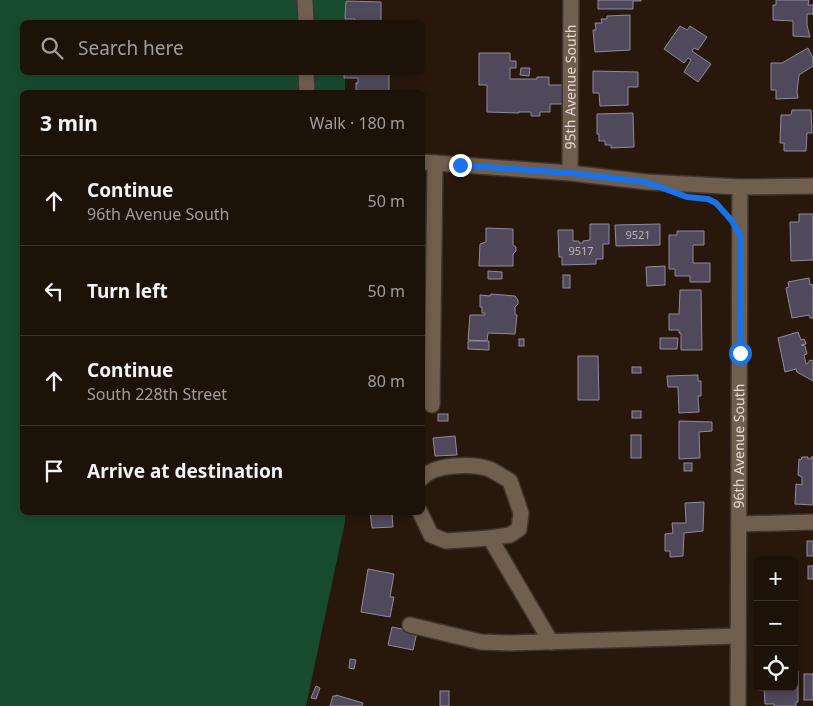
<!DOCTYPE html>
<meta charset="utf-8">
<style>
body{margin:0;font-family:"Noto Sans",sans-serif;background:#2a2016;color:#f1f3f6}
.controls{position:absolute;right:15px;bottom:15px;display:grid;overflow:hidden;border-radius:8px;box-shadow:0 2px 8px #0003}
.controls button{width:45px;height:45px;display:grid;place-items:center;padding:0;border:0;border-bottom:1px solid #3b3229;background:#1d1208;color:#f1f3f6;font:25px sans-serif}
.stop{position:absolute;width:15px;height:15px;margin:-11px;border:4px solid #1a73e8;border-radius:50%;background:#fff}
.stop.end{background:#1a73e8;border-color:#fff;box-shadow:0 1px 5px #0008}
.list{margin:0;padding:0;list-style:none}
h2{display:flex;justify-content:space-between;align-items:center;height:65px;margin:0;padding:0 20px;font-size:21px}
h2 small{font-size:16px;font-weight:400;color:#a09e9c}
.list li{display:grid;grid-template-columns:32px 1fr auto;gap:15px;align-items:center;box-sizing:border-box;height:90px;padding:0 20px;border-top:1px solid #3b3229}
.list b{display:block;font-size:19px;white-space:nowrap}
.list p{margin:0;font-size:16px;white-space:nowrap;color:#a09e9c}
.list em{font-size:16px;font-style:normal;color:#a09e9c}
.icon{flex:none;width:28px;height:28px;fill:none;stroke:currentColor;stroke-width:2;stroke-linecap:round;stroke-linejoin:round}
.map{position:relative;flex:none;width:813px;height:706px;overflow:hidden}
.search{position:absolute;background:#1d1208;box-shadow:0 2px 8px #0003;left:20px;top:20px;width:405px;height:55px;display:flex;align-items:center;gap:12px;box-sizing:border-box;padding:0 18px;border-radius:8px;color:#a09e9c;font-size:19px}
.panel{position:absolute;background:#1d1208;box-shadow:0 2px 8px #0003;left:20px;top:90px;width:405px;height:425px;border-radius:8px}
.map>svg:first-child{display:block}
.forest{fill:#174b2e}
.building{fill:#50485b;stroke:#92899f}
.lines{fill:none;stroke-linecap:round;stroke-linejoin:round}
.minor-casing{stroke:#3e332e;stroke-width:18}
.path{stroke:#86796e;stroke-width:2.5;stroke-dasharray:2.5 2.5;stroke-linecap:butt}
.minor{stroke:#705e4f;stroke-width:15}
.route{stroke:#1a73e8;stroke-width:6}
.labels{text-anchor:middle;stroke-width:4;stroke-linejoin:round;paint-order:stroke}
.number-label{font-size:11px;fill:#beb5b3}
.street-label{font-size:14px;fill:#e3d9d0;stroke:#1d0f03}
</style>
<div class="map">
<svg width="813" height="706" viewBox="0 0 813 706">
<rect width="100%" height="100%" fill="#27180b"/>
<path class="forest" d="M0,0H345V22H22V72L345,73V92H22V512H345V522L306,706H0Z"/>
<g class="building">
<path d="M598,0H641V1H633V9H598Z"/>
<path d="M776,0H809L808,5H813V14H807V25L810,37L793,36V21L773,20V5H776Z"/>
<path d="M346,1L381,2V22H354L355,19H345Z"/>
<path d="M630,15V50L595,52L593,30H596L595,23H602L601,19H607V16Z"/>
<path d="M680,26L687,30L690,26L707,37L698,50L694,48L692,51L711,64L698,82L684,72L691,60L688,58L684,63L664,49Z"/>
<path d="M808,48L813,58V66L799,75L797,92L798,98L776,99V90H771V63H782Z"/>
<path d="M479,53H510V61H516V68H510V79H537V77H549V85H563V104H550V112H540V116H531V112H519V113L487,112V85H479Z"/>
<path d="M521,68H530L529,76L520,75Z"/>
<path d="M593,71L638,72V87H628V105L600,106L599,93H593Z"/>
<path d="M344,72H389V92H356V83H358V78H344Z"/>
<path d="M792,110H811L812,133H807L806,151H784V143H780L781,115H791Z"/>
<path d="M633,113L634,147L611,148V145H605V141H599V134H597V114Z"/>
<path d="M799,214H813V260L791,261L790,222H799Z"/>
<path d="M590,224H609V244H603V259H596V264L562,265V257H559L558,230H573V241H579V243H583V241L590,240Z"/>
<path d="M660,224V245L616,246L615,225Z"/>
<path d="M486,228L513,229V245L516,247V251L513,254V266H479L480,244L486,242Z"/>
<path d="M677,231H704V245H693V263H710V282H690V276H675V269H669V235H677Z"/>
<path d="M665,266V285L647,286L646,267Z"/>
<path d="M488,271L502,272V279H488Z"/>
<rect x="563" y="275" width="7" height="13"/>
<path d="M809,278L810,285L812,284L813,289V318H810L809,315L792,318L786,288L789,287L788,282Z"/>
<path d="M680,290H701L702,350H681V333H679V330H669V314H679Z"/>
<path d="M491,294L515,296L518,300V304L515,307V314L517,315L515,334L488,333L487,341L468,340L470,315H485V313H482V307H480V295L490,296Z"/>
<path d="M798,332L801,340L804,339L806,344L801,345L805,346L807,354L804,355L806,364H807L810,360L813,361V381L797,372L796,369L785,372L778,338Z"/>
<path d="M660,338H678L677,349H660Z"/>
<rect x="519" y="339" width="5" height="7"/>
<path d="M468,341H489V350L468,349Z"/>
<path d="M578,356H598L599,400H578Z"/>
<rect x="632" y="367" width="9" height="6"/>
<path d="M698,375V381H701V396H698L699,412L679,413L678,387H668L667,376Z"/>
<rect x="632" y="411" width="9" height="7"/>
<rect x="438" y="414" width="10" height="7"/>
<path d="M679,421L712,422V431L699,432L700,458L679,459Z"/>
<rect x="631" y="435" width="10" height="23"/>
<path d="M455,436L457,455L435,456L433,438Z"/>
<path d="M802,457H808V459H811V457H813V505L795,504L796,484L802,485V477L798,475L799,459L801,460Z"/>
<rect x="684" y="463" width="8" height="8"/>
<path d="M704,502L703,531L684,533L683,556L670,557V551H665V534L673,533L672,523H686L685,503Z"/>
<path d="M370,512H398L399,514H392L393,527L372,528Z"/>
<rect x="807" y="541" width="6" height="15"/>
<rect x="808" y="566" width="5" height="13"/>
<path d="M368,569L394,574L390,597H394L390,617L361,612Z"/>
<path d="M392,627L417,632L413,650L388,645Z"/>
<path d="M350,659L356,660L354,669L349,668Z"/>
<path d="M794,671H798V702H796V706H774V704H765L764,687H794Z"/>
<rect x="804" y="674" width="9" height="26"/>
<path d="M316,686L320,688L316,699L311,698Z"/>
<rect x="440" y="691" width="9" height="15"/>
<path d="M336,695L363,703L362,706H330L333,696H336Z"/>
</g>
<g class="lines">
<defs>
<g id="minor">
<path d="M305,0L306,22"/>
<path d="M306,72L307,92"/>
<path d="M422,162L570,173L647,182L740,187L813,186"/>
<path id="s1" d="M570,173L571,0"/>
<path d="M432,405L435,163"/>
<path d="M420,512L431,535L446,541L490,538L510,535L519,529L521,513L510,481C503,477 496,472 489,469C473,463 434,464 422,478"/>
<path d="M739,524L813,522"/>
<path d="M490,538L551,642"/>
<path d="M410,625L481,642L510,643L738,636"/>
<path id="s2" d="M738,706L740,187"/>
</g>
</defs>
<use href="#minor" class="minor-casing"/>
<path class="path" d="M712,202L725,212"/>
<use href="#minor" class="minor"/>
</g>
<g class="lines">
<path class="route" d="M460,165L570,173L646,182L687,197L708,199L716,203L732,221L741,237L740,353"/>
</g>
<g class="labels">
<g class="number-label">
<text x="638" y="239">9521</text>
<text x="581" y="255">9517</text>
</g>
<g class="street-label">
<text dy="5" stroke="none"><textPath href="#s1" startOffset="86">95th Avenue South</textPath></text>
<text dy="5" stroke="none"><textPath href="#s2" startOffset="260">96th Avenue South</textPath></text>
</g>
</g>
</svg>
<div class="controls">
<button>+</button>
<button>−</button>
<button><svg class="icon" aria-label="locate" viewBox="0 0 24 24"><circle cx="12" cy="12" r="6"/><path d="M12 2v4M12 18v4M2 12h4M18 12h4"/></svg></button>
</div>
<div class="stop" style="left:740px;top:353px"></div>
<div class="stop end" style="left:460px;top:165px"></div>
<div class="search"><svg class="icon" aria-label="search" viewBox="0 0 24 24"><circle cx="10" cy="10" r="6"/><path d="M15 15l6 6"/></svg>Search here</div>
<section class="panel">
<h2>3 min<small>Walk · 180 m</small></h2>
<ul class="list">
<li><svg class="icon" aria-label="ahead" viewBox="0 0 24 24"><path d="M12 20V5M6 11l6-6 6 6"/></svg><div><b>Continue</b><p>96th Avenue South</p></div><em>50 m</em></li>
<li><svg class="icon" aria-label="left" viewBox="0 0 24 24"><path d="M17 20v-9H6M10 6l-5 5 5 5"/></svg><div><b>Turn left</b></div><em>50 m</em></li>
<li><svg class="icon" aria-label="ahead" viewBox="0 0 24 24"><path d="M12 20V5M6 11l6-6 6 6"/></svg><div><b>Continue</b><p>South 228th Street</p></div><em>80 m</em></li>
<li><svg class="icon" aria-label="arrive" viewBox="0 0 24 24"><path d="M6 21V4h12l-3 4 3 4H6"/></svg><div><b>Arrive at destination</b></div></li>
</ul>
</section>
</div>
